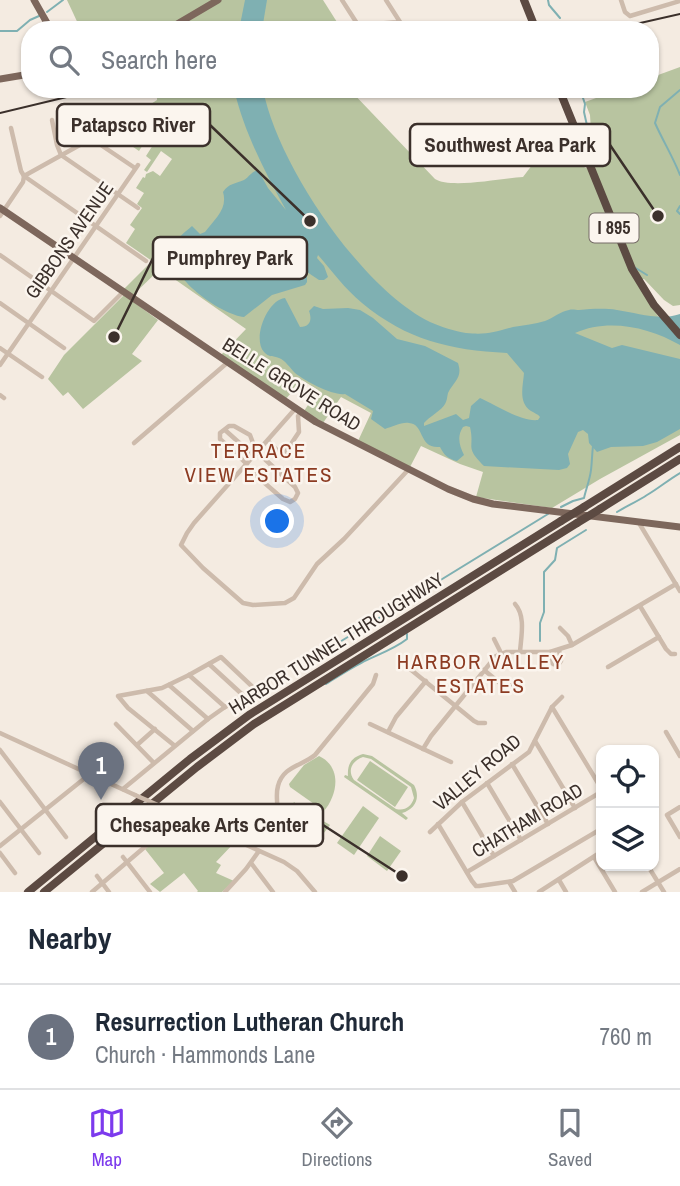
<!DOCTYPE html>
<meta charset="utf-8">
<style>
body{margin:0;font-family:"Archivo Narrow",sans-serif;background:#f2f2f3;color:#1f2937}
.controls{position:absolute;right:21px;bottom:21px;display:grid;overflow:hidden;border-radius:14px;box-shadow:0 2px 5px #0004}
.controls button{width:63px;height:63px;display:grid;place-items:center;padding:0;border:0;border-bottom:2px solid #e0e1e3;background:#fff;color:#1f2937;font:35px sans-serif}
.you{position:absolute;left:278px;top:522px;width:24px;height:24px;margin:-18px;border:5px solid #fff;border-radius:50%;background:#1a73e8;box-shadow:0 0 0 10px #1a73e833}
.badge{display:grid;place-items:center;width:46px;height:46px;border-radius:50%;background:#7c3aed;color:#fff;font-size:23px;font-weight:700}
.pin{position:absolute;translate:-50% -58px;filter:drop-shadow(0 2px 4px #0008)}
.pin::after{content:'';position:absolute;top:37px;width:24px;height:21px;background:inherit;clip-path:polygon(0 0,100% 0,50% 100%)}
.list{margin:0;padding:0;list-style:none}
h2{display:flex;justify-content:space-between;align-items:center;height:91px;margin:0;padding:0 28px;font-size:30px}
h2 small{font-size:23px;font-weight:400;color:#747a83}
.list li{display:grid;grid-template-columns:46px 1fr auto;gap:21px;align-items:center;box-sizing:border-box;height:105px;padding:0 28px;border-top:2px solid #e0e1e3}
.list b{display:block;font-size:26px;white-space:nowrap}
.list p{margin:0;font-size:23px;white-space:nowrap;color:#747a83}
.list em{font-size:23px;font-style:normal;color:#747a83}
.icon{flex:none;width:38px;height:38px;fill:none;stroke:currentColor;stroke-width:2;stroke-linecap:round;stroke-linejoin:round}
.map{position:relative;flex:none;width:680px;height:892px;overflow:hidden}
.search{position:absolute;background:#fff;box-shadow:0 2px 5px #0004;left:21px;right:21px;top:21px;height:77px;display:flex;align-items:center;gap:18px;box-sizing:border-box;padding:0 24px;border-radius:28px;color:#747a83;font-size:26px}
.sheet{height:196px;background:#fff}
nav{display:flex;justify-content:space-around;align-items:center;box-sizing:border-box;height:98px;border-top:2px solid #e0e1e3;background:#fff;font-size:19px;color:#747a83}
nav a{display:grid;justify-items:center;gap:4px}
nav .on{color:#7c3aed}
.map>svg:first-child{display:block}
.green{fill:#b8c4a0;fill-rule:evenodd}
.water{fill:#7fb0b2}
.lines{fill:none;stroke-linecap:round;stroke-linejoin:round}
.stream{stroke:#7fb0b2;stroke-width:2}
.minor{stroke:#cdbbac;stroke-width:4.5}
.major{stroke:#7d675c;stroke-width:7}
.highway{stroke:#5c4a42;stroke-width:8}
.tram{stroke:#3b302b;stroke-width:2}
.minor-bridge{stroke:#cdbbac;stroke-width:4.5}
.highway-bridge{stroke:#5c4a42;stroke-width:8}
.labels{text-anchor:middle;stroke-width:5;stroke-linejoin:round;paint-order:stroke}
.shield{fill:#fbf5ee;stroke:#756b66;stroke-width:2}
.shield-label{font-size:18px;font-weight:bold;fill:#3b302b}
.street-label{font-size:19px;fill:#3b302b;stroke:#fbf5ee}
.neighbourhood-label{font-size:21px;letter-spacing:2px;fill:#8c3b22;stroke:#fbf5ee}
.leader{fill:none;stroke:#3b302b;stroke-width:2.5}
.callout-dot{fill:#3b302b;stroke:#fbf5ee;stroke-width:2.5}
.callout{fill:#fbf5ee;stroke:#3b302b;stroke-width:2.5}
.callout-label{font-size:21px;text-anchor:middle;font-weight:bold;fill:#3b302b}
</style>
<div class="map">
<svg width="680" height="892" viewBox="0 0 680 892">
<rect width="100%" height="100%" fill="#f4ebe1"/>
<g class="green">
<path d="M67,0H323L342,30H81Z"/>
<path d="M680,67V305L673,306L664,300L644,279L636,281C649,303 661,324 680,342V435L600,479L552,508L476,497L483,472L460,464L421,446L410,467L358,441L371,413L341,397L323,423L304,411L318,390L302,380L285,400L221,355L246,329L160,269L133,295L124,289L152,261L126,243L135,229L130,225L142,208L137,204L144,193L136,188L143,177L145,178L146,174L153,171L160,176L172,159L161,151L147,172L144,170L151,160L146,156L153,145L146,140L139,151L123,140L130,129L122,123L157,100V89H349L435,179C451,189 502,178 523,177L560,128L564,136L570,135L582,166L586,168L597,162L589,133L591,131L590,115L585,102L596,98L594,89H650V78Z"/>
<path d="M124,295L158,320L132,354L142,361L83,409L68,392L63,396L48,379L64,355Z"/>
<path d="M363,754L372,756L414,785C421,798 415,809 402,813L408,818L406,820L344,777L345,775L348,776C347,764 352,757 363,754ZM363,757L371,759L411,787L414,798C411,807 405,811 396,809L354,780C347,770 352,761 363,757Z"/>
<path d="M319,756C342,767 338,794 324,811L290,787L289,784L304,765Z"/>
<path d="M370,761L408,787L395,807L357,780Z"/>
<path d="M294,802C304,810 309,817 304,829C312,821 320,817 330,825L317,842H314L285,824L284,819Z"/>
<path d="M363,806L379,818L354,855L337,843Z"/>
<path d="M182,818L234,843L216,862L221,865L216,873L234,881L222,892H197L198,891L184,873L160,892L150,884L164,873L145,849Z"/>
<path d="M380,836L401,851L387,871L367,856Z"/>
</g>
<g class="water">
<path d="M245,0H267L262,30H239Z"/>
<path d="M234,89H263C277,164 361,288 430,322C441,327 455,331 466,333C487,335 494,332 513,327C524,325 535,324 545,321C553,318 561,311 569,310C572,309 576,310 579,310C592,309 604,308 617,310C638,313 659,321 680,314V345C649,327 608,318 575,333L612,348L622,345L680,359V429L657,442L643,446L611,447L597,452L589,443L588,434L583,430L578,432L568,454L570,464L567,468L559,470L484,466C464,446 475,449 470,427L466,426L463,427C457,436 459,445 464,455L457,461C448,459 444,455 440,447C418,449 425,424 409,423C401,422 392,427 385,429L371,419L373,411L345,394C333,396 305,381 295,373C290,368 285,360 279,358C273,355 269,358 264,352C252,339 267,300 285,298L300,327C311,327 312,319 309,311L314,306L323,309L348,308L360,310L373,318L397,339L425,346L458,363C463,378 454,381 448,393C447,397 447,401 445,404C442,410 429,417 424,423V426L456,414L463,420L469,418L471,406L480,398C496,405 521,422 538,420L540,417C538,414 534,413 531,411C518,403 523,386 524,373L507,353C449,350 407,340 362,303C345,289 332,271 318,255L317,258L324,266L328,277L324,280H319L307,272V282L305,285L272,295L244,317C222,315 168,278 172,251C174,240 184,233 192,226L200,234L205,232C215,219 228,209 223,192C229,183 235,184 244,180C250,176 251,172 258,170L268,188L286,210C265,172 244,132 234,89Z"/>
</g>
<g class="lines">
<g class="stream">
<path d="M548,0L549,5L560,18"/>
<path d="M47,12L63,0"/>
<path d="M0,31H17L30,20L39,16"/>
<path d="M680,90L660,107L655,123C663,141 673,157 680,175"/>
<path d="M580,132L582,130H588L584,112L585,104L580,89"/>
<path d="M680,206L677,211L680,214"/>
<path d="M634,267L647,275"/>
<path d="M561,507L573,501L584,498C586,489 590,479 591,470C592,462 592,454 593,446"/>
<path d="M617,512C627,506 638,501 647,495C659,488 668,480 680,473"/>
<path d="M540,641V623L544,612V572L555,560L557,548L586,530"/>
<path d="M325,651L548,514"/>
<path d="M326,684C337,677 349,669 361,663C376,655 393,650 407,639V634"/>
</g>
<g class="minor">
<path d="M342,0L358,25"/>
<path d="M621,0L625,12L630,16L680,1"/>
<path d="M348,26L400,22L386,0"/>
<path d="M84,111L92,139L135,168"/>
<path d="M52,120L57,145L61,155L138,208"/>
<path d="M11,128L21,171L24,176L146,261"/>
<path d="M0,216L23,182L24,176L96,136"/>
<path d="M0,255L94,321L123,292"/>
<path d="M0,303L64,348"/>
<path d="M0,348L42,377"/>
<path d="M0,365L138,165"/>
<path d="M0,395L4,398"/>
<path d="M295,409L194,523L187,533L181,545L203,568L243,603L253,605L285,603L294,598L317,564L344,539L408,470"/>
<path d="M225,430L254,456"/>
<path d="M268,441L280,453H285L299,432L298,416L301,413"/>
<path d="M134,443L227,363"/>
<path d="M247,464L220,439V433L229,426H234L250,435L253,443L260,450"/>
<path d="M245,466L283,499L290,502L295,499L298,493L295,487L257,452"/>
<path d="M639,523L680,591"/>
<path d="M515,604C526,616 521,637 520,652"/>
<path d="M640,606L666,649L671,654H675"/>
<path d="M560,628L568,636L572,645"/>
<path d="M494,639L501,653"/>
<path d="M550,652L553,664L558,665L561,661L559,650"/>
<path d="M209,664L245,697"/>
<path d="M608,667L659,637"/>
<path d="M410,669L474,721L478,723H485"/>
<path d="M484,670L501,684L504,686L510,685"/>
<path d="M189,675L225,707"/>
<path d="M169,685L208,719"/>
<path d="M147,691L193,731"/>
<path d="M552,707L601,788"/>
<path d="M116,724L154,763"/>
<path d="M370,724L451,762"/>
<path d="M388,732L396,717L426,681"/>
<path d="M666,732L680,756"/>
<path d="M0,733L135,795"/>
<path d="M535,741L575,808"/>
<path d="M137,745L155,729"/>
<path d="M423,749L431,736L496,656L506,652H550L572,645L676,584"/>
<path d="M0,750L66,837"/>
<path d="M512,764L548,824"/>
<path d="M487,783L521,840"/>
<path d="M123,789L208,719L225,707L257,691L221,657L189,675L162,688L118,696L128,708L175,746"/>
<path d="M0,802L39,853"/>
<path d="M462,802L494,856"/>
<path d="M160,806L284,862L297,871L315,892"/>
<path d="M680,807L667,815L680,837"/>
<path d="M438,824L472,881L476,886H479L513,881L601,829"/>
<path d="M430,832L462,802L529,752L552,707L562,697"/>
<path d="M238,842L253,829L276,814C279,804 275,796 278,786C283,766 302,766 315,755L373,684L376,675"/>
<path d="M0,846L90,774"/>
<path d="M0,853L15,873"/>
<path d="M123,857L150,892"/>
<path d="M594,857L615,892"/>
<path d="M251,863L273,892"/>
<path d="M648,866L664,892"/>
<path d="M467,872L601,792"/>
<path d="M97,876L109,892"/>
<path d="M559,880L566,892"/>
<path d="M509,882L515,892"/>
<path d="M92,892L181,816"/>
<path d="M225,892L246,869L259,851"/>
<path d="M539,892L601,852"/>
<path d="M642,892L680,869"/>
</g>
<g class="major">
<path d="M34,0L51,30"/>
<path d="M167,30L218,0"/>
<path d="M0,79L30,74"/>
<path d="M0,208L316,422L448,489L473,499L493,504L680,527"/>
</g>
<g class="highway">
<path d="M524,0L536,30"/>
<path d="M559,89L632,269L654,305L680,335"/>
<path d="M584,507L680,447"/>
<path d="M600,509L680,459"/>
<path d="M28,892L190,759L249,715L561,521"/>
<path d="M44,892L197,767L254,724L577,523"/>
</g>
<g class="tram">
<path d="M592,30L627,26L680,14"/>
<path d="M0,113L100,89"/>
</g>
<path class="minor-bridge" d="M135,795L160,806"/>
<g class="highway-bridge">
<path d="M561,521L584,507"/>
<path d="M577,523L600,509"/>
</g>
</g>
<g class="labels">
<rect class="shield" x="589.5" y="213.5" width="49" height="29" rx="5"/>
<g class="shield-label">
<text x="614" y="234">I 895</text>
</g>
<g class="street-label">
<text transform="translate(69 240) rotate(-55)" y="7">GIBBONS AVENUE</text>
<text transform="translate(292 384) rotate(32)" y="7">BELLE GROVE ROAD</text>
<text transform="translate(336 643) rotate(-32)" y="7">HARBOR TUNNEL THROUGHWAY</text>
<text transform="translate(477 772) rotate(-40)" y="7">VALLEY ROAD</text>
<text transform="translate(527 820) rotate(-31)" y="7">CHATHAM ROAD</text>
</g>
<g class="neighbourhood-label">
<text x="259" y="458">TERRACE<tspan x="259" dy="24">VIEW ESTATES</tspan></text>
<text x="481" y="669">HARBOR VALLEY<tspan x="481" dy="24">ESTATES</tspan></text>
</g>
</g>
<path class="leader" d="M310 221L210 125M658 216L610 145M114 337L153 258M402 876L323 825"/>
<g class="callout-dot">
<circle cx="310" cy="221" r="7"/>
<circle cx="658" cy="216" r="7"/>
<circle cx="114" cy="337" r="7"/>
<circle cx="402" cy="876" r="7"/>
</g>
<g class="callout">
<rect x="57" y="104" width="153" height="42" rx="7"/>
<rect x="410" y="124" width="200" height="42" rx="7"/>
<rect x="153" y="237" width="154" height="42" rx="7"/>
<rect x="96" y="804" width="227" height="42" rx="7"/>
</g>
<g class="callout-label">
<text x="133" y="132">Patapsco River</text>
<text x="510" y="152">Southwest Area Park</text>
<text x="230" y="265">Pumphrey Park</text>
<text x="209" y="832">Chesapeake Arts Center</text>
</g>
</svg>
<div class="controls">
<button><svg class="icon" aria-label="locate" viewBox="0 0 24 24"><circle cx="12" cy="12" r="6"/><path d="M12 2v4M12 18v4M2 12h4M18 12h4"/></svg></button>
<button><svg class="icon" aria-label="layers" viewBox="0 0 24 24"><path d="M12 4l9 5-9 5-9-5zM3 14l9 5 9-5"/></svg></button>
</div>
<div class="you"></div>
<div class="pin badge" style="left:101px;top:800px;background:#6b7280">1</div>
<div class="search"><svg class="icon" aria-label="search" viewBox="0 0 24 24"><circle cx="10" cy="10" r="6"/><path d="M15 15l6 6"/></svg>Search here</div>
</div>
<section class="sheet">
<h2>Nearby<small></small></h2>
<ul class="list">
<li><span class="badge" style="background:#6b7280">1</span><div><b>Resurrection Lutheran Church</b><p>Church · Hammonds Lane</p></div><em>760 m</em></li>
</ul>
</section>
<nav>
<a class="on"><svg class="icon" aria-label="map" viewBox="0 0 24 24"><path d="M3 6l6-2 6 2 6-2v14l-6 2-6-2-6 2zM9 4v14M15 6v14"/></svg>Map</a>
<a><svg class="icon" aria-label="directions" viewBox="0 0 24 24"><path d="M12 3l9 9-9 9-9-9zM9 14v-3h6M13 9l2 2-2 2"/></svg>Directions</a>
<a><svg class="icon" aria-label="saved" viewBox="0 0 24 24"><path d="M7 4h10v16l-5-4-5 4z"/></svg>Saved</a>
</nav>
